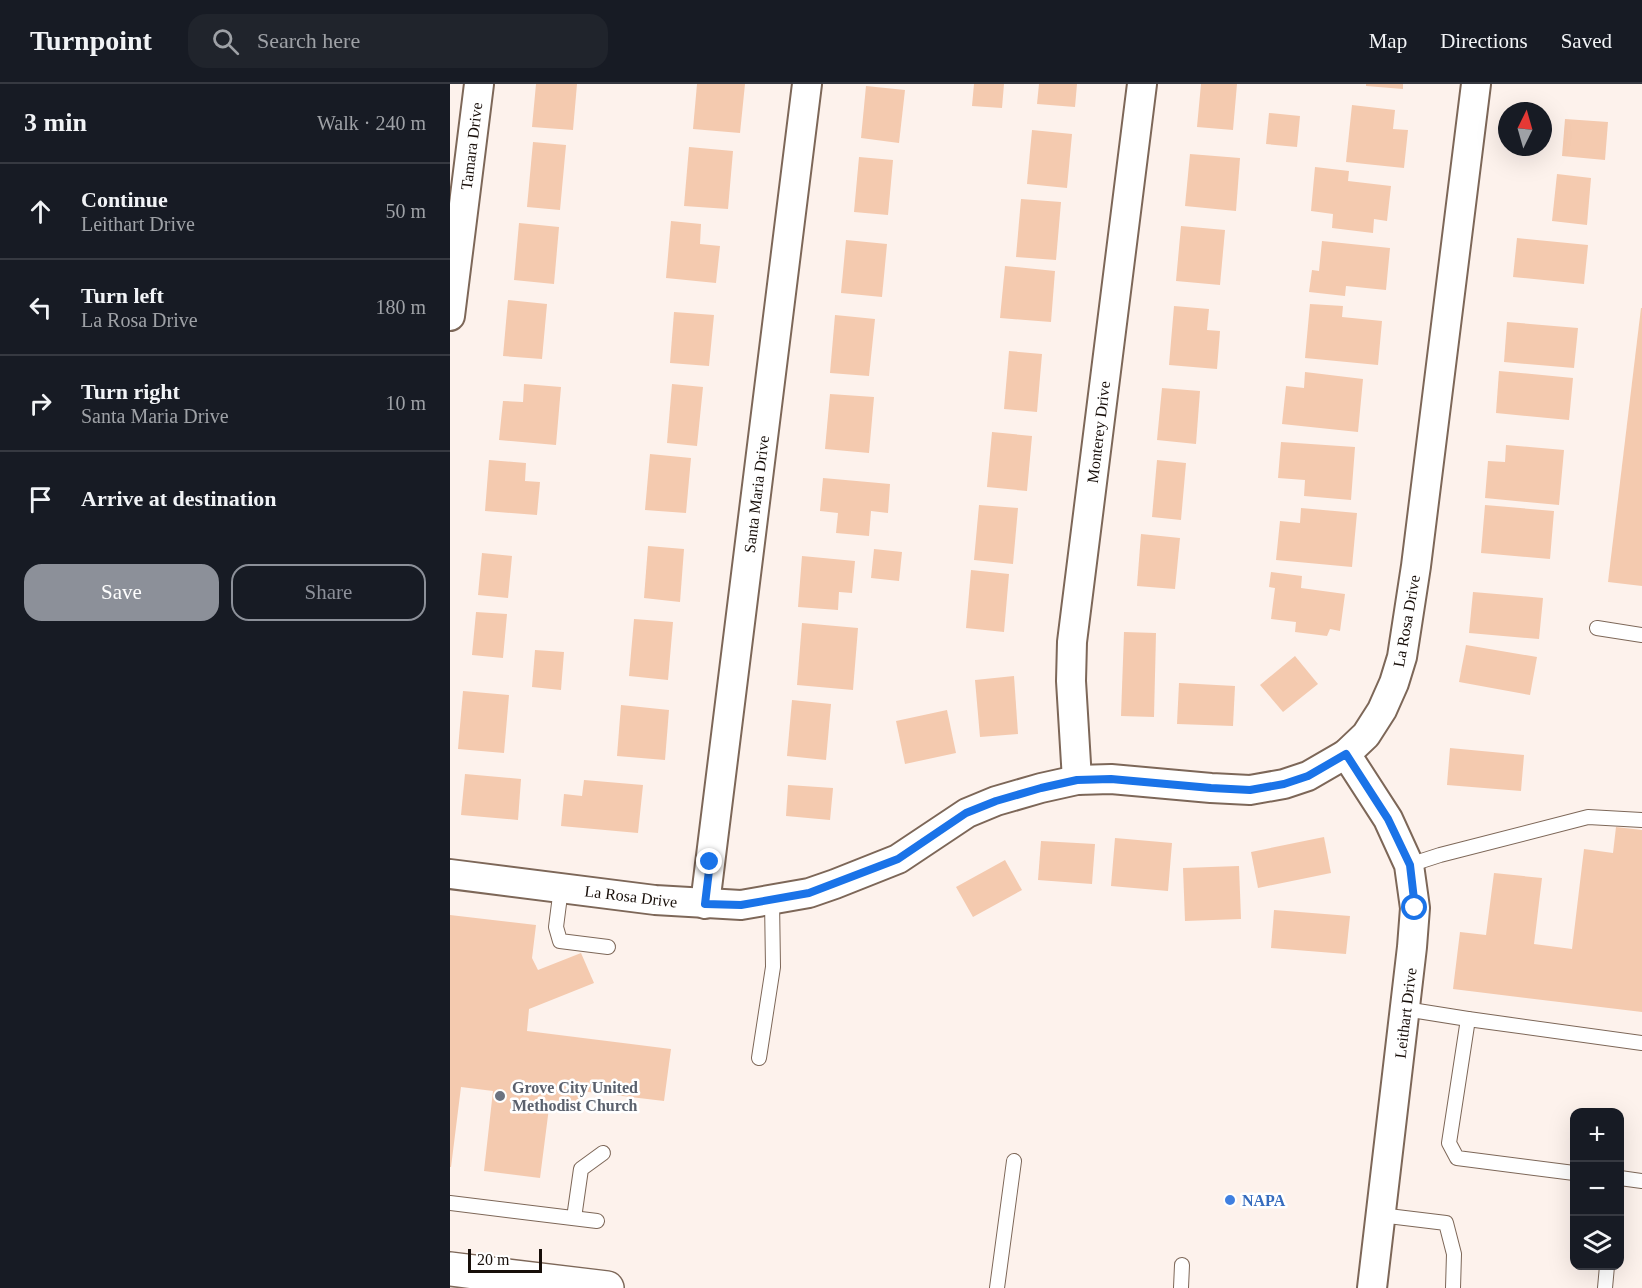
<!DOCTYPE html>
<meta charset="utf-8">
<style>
body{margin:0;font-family:Georgia,serif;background:#20242c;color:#f1f3f6}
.controls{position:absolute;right:18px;bottom:18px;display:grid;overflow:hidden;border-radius:12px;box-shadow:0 6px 24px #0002}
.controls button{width:54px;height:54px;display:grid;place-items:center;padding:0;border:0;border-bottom:2px solid #363941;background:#171b24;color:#f1f3f6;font:30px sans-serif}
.compass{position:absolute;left:1048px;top:18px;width:54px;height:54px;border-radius:50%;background:#171b24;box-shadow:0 6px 24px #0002;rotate:5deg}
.scale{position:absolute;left:18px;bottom:15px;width:74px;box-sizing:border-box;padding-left:6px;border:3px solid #170e09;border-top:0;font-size:16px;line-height:21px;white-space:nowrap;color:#170e09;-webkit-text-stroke:4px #fff;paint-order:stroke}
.stop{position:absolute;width:18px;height:18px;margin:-14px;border:4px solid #1a73e8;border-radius:50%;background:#fff}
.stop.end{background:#1a73e8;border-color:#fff;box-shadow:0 2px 6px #0008}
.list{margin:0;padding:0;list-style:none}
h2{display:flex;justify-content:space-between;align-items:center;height:78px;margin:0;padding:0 24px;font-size:26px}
h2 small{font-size:20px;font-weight:400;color:#9ea1a6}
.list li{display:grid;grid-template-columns:39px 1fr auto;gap:18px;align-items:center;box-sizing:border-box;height:96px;padding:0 24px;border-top:2px solid #363941}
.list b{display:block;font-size:22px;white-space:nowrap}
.list p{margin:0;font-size:20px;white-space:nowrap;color:#9ea1a6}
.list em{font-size:20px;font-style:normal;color:#9ea1a6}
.actions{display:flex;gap:12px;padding:18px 24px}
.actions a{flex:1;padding:14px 0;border:2px solid #8c9099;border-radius:18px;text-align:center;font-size:21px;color:#8c9099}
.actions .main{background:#8c9099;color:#fff}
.icon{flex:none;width:33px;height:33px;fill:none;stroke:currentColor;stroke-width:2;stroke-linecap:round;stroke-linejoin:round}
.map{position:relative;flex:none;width:1192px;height:1204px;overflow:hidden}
header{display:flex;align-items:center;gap:36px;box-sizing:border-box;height:84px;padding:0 30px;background:#171b24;border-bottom:2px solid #363941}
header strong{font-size:28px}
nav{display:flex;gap:33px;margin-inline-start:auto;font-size:21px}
.search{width:420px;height:54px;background:#20242c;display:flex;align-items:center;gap:15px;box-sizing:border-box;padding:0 21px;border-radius:18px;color:#9ea1a6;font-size:22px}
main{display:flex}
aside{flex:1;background:#171b24}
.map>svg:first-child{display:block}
.building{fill:#f4caaf}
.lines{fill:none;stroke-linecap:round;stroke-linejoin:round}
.lane-casing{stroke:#7d6758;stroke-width:16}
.street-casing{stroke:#7d6758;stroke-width:32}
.secondary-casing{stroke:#7d6758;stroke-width:36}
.lane{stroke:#fff;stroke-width:14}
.street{stroke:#fff;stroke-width:28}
.secondary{stroke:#fff;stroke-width:33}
.route{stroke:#1a73e8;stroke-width:8}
.worship-dot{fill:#6b7280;stroke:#fff;stroke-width:2}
.shop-dot{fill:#3f7fe0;stroke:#fff;stroke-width:2}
.labels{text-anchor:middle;stroke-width:5;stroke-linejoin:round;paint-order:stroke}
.street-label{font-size:16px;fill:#170e09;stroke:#fff}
.worship-label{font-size:16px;font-weight:bold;fill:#5b616d;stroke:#fff;text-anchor:start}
.shop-label{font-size:16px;font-weight:bold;fill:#366cbe;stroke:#fff;text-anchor:start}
</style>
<header>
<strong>Turnpoint</strong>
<div class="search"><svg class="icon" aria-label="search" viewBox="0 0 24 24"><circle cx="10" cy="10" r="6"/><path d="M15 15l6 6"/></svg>Search here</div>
<nav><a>Map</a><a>Directions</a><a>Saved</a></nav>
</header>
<main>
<aside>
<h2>3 min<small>Walk · 240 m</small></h2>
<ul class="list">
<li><svg class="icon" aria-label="ahead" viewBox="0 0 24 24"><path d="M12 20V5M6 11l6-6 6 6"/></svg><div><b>Continue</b><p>Leithart Drive</p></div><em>50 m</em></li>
<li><svg class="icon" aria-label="left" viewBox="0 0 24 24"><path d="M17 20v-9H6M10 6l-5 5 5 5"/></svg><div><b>Turn left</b><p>La Rosa Drive</p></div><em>180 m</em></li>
<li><svg class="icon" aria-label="right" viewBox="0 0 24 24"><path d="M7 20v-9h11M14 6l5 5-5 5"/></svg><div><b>Turn right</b><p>Santa Maria Drive</p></div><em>10 m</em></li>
<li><svg class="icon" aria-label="arrive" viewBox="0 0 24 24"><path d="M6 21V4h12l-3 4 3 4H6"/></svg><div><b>Arrive at destination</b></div></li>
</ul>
<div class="actions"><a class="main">Save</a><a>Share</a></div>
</aside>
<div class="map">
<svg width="1192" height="1204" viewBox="0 0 1192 1204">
<rect width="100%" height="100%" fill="#fdf2ec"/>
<g class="building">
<path d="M86,0H127L123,46L82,43Z"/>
<path d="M247,0H295L290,49L243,45Z"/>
<path d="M524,0H554L552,24L522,22Z"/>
<path d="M589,0H627L625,23L587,20Z"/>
<path d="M751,0H787L783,46L747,43Z"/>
<path d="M916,0H953V5L916,2Z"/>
<path d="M416,2L455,6L449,59L411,54Z"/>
<path d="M902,21L945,26L943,45L958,46L954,84L896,78Z"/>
<path d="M819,29L850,32L847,63L816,60Z"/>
<path d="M1115,35L1158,38L1155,76L1112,72Z"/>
<path d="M582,46L622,50L617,104L577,100Z"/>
<path d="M83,58L116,61L110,126L77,123Z"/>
<path d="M239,63L283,67L278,125L234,122Z"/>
<path d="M740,70L790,74L786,127L735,122Z"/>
<path d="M409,73L443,76L438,131L404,128Z"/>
<path d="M865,83L899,87L898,97L941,102L937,137L924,135L923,149L882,144L883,130L861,127Z"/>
<path d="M1107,90L1141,94L1137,141L1102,137Z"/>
<path d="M571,115L611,118L606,176L566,173Z"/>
<path d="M221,137L251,140L250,160L270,162L266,199L216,194Z"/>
<path d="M69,139L109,143L104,200L64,196Z"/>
<path d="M731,142L775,146L770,201L726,197Z"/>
<path d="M1067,154L1138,161L1134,200L1063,193Z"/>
<path d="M396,156L437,160L432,213L391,209Z"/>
<path d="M872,157L940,164L936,206L896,202L895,212L859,208L862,186L869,187Z"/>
<path d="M555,182L605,187L601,238L550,234Z"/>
<path d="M58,216L97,220L92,275L53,272Z"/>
<path d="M860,220L893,222L892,233L932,237L928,281L855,274Z"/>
<path d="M724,222L759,225L757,246L770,247L767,285L719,281Z"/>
<path d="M1191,224H1192V502L1158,498Z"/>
<path d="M224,228L264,231L259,282L220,279Z"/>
<path d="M385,231L425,235L419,292L380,289Z"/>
<path d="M1057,238L1128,244L1124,284L1054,278Z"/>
<path d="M559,267L592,270L587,328L554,325Z"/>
<path d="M1049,287L1123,294L1119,336L1046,329Z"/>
<path d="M855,288L913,295L908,348L832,340L836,302L854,304Z"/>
<path d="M74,300L111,303L106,361L49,356L53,317L73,318Z"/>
<path d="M222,300L253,303L247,362L217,359Z"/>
<path d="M712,304L750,307L746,360L707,356Z"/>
<path d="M380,310L424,313L419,369L375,365Z"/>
<path d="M542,348L582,352L577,407L537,403Z"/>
<path d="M831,358L905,363L901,416L854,412L855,396L828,394Z"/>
<path d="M1056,361L1114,366L1109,421L1035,414L1038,377L1055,378Z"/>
<path d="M200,370L241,374L236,429L195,426Z"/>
<path d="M39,376L76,379L75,397L90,398L87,431L35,427Z"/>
<path d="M707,376L736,379L731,436L702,433Z"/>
<path d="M373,394L440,400L438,429L421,427L419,452L386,449L388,429L370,427Z"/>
<path d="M529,421L568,424L563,480L524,476Z"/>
<path d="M1035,421L1104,427L1100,475L1031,469Z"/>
<path d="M851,424L907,429L902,483L826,476L830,437L850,439Z"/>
<path d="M691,450L730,454L725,505L687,502Z"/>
<path d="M198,462L234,465L230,518L194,514Z"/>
<path d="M424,465L452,468L449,497L421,494Z"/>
<path d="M32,469L62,472L58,514L28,511Z"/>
<path d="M352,472L405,477L402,509L389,508L388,526L348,523Z"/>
<path d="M521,486L559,490L554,548L516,544Z"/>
<path d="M821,488L852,492L851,504L895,510L890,547L880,545L877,552L845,548L846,538L821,535L825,504L819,503Z"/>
<path d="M1023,508L1093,514L1089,555L1019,549Z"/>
<path d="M26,528L57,530L53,574L22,571Z"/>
<path d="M184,535L223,538L218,596L179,592Z"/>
<path d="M352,539L408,544L403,606L347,601Z"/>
<path d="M674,548L706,549L704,633L671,632Z"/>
<path d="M1016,561L1087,573L1080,611L1009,598Z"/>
<path d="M85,566L114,568L111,606L82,603Z"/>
<path d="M845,572L868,600L833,628L810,601Z"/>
<path d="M564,592L568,650L530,653L525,596Z"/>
<path d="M729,599L785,602L783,642L727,640Z"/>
<path d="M13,607L59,611L54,669L8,665Z"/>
<path d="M342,616L381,620L376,676L337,672Z"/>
<path d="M171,621L219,626L215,676L167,672Z"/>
<path d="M497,626L506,669L455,680L446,637Z"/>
<path d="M1000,664L1074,671L1071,707L997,701Z"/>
<path d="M15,690L71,695L68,736L11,731Z"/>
<path d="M134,696L193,701L188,749L111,742L114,710L132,712Z"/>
<path d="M338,701L383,704L380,736L336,732Z"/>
<path d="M1166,743L1192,746V928L1003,905L1010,848L1036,851L1044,789L1092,794L1084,860L1122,865L1134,765L1163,769Z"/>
<path d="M874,753L881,789L808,804L801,768Z"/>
<path d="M665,754L722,759L718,807L661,802Z"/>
<path d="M591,757L645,760L642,800L588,796Z"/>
<path d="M555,776L572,806L523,833L506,803Z"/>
<path d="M789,782L791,835L735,837L733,784Z"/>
<path d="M824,826L900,832L896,870L821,864Z"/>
<path d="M0,831L86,841L82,874L88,886L131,869L144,899L79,925L77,947L221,965L214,1017L130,1007L129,1019L100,1016L90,1094L34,1087L43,1007L11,1003L1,1083H0Z"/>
</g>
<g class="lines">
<defs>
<g id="lane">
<path d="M1147,544L1192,551"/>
<path d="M959,781L990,771L1138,733L1192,736"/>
<path d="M111,804L106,843L110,857L158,863"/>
<path d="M955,925L1018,935L1192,959"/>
<path d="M1018,935L999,1059L1007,1074L1124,1089"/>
<path d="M309,974L323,883L322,816"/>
<path d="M1170,1094L1192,1097"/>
<path d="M0,1119L147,1137"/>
<path d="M930,1131L996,1139L1004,1170L1003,1204"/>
<path d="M124,1134L131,1085L153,1069"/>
<path d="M547,1204L564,1077"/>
<path d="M731,1204L732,1181"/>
<path d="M1155,1204L1157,1182"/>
</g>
<g id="street">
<path d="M0,232L29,0"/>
<path d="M896,670L938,735L959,781L965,824L962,863L922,1204"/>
<path d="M627,696L621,597L622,558L692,0"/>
<path d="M0,790L205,816L291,821L359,809L385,800L448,775L517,729L546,717L591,704L627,696L661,695L761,704L800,706L834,700L858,692L896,670L916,651L932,626L944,599L952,573L966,482L1026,0"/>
<path d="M255,820L357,0"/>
</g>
<path id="secondary" d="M0,1185L157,1204"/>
</defs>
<use href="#lane" class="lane-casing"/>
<use href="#street" class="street-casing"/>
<use href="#secondary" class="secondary-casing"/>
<use href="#lane" class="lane"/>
<use href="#street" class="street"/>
<use href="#secondary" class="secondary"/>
</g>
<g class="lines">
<path class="route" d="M260,778L255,820L291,821L359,809L448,775L516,729L546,717L591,704L627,696L661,695L761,704L800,706L834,700L858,692L896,670L938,735L960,781L965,824"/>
</g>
<circle class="worship-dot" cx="50" cy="1012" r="6"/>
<circle class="shop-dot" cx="780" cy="1116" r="6"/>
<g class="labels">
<g class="street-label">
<text transform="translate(21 62) rotate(-83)" y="6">Tamara Drive</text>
<text transform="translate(648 348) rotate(-83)" y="6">Monterey Drive</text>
<text transform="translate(306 410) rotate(-83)" y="6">Santa Maria Drive</text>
<text transform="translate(956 537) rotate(-80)" y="6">La Rosa Drive</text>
<text transform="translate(181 812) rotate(7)" y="6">La Rosa Drive</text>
<text transform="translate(955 929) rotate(-83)" y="6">Leithart Drive</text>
</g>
<g class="worship-label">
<text x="62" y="1009">Grove City United<tspan x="62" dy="18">Methodist Church</tspan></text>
</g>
<g class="shop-label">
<text x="792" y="1122">NAPA</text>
</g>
</g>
</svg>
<div class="controls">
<button>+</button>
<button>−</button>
<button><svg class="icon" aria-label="layers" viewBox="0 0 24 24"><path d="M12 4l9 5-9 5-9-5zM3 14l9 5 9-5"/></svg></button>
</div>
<svg class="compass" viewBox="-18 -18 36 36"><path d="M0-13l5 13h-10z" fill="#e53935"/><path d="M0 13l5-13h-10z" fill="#9ea1a6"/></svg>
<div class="scale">20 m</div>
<div class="stop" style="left:965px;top:824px"></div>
<div class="stop end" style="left:260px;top:778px"></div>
</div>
</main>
